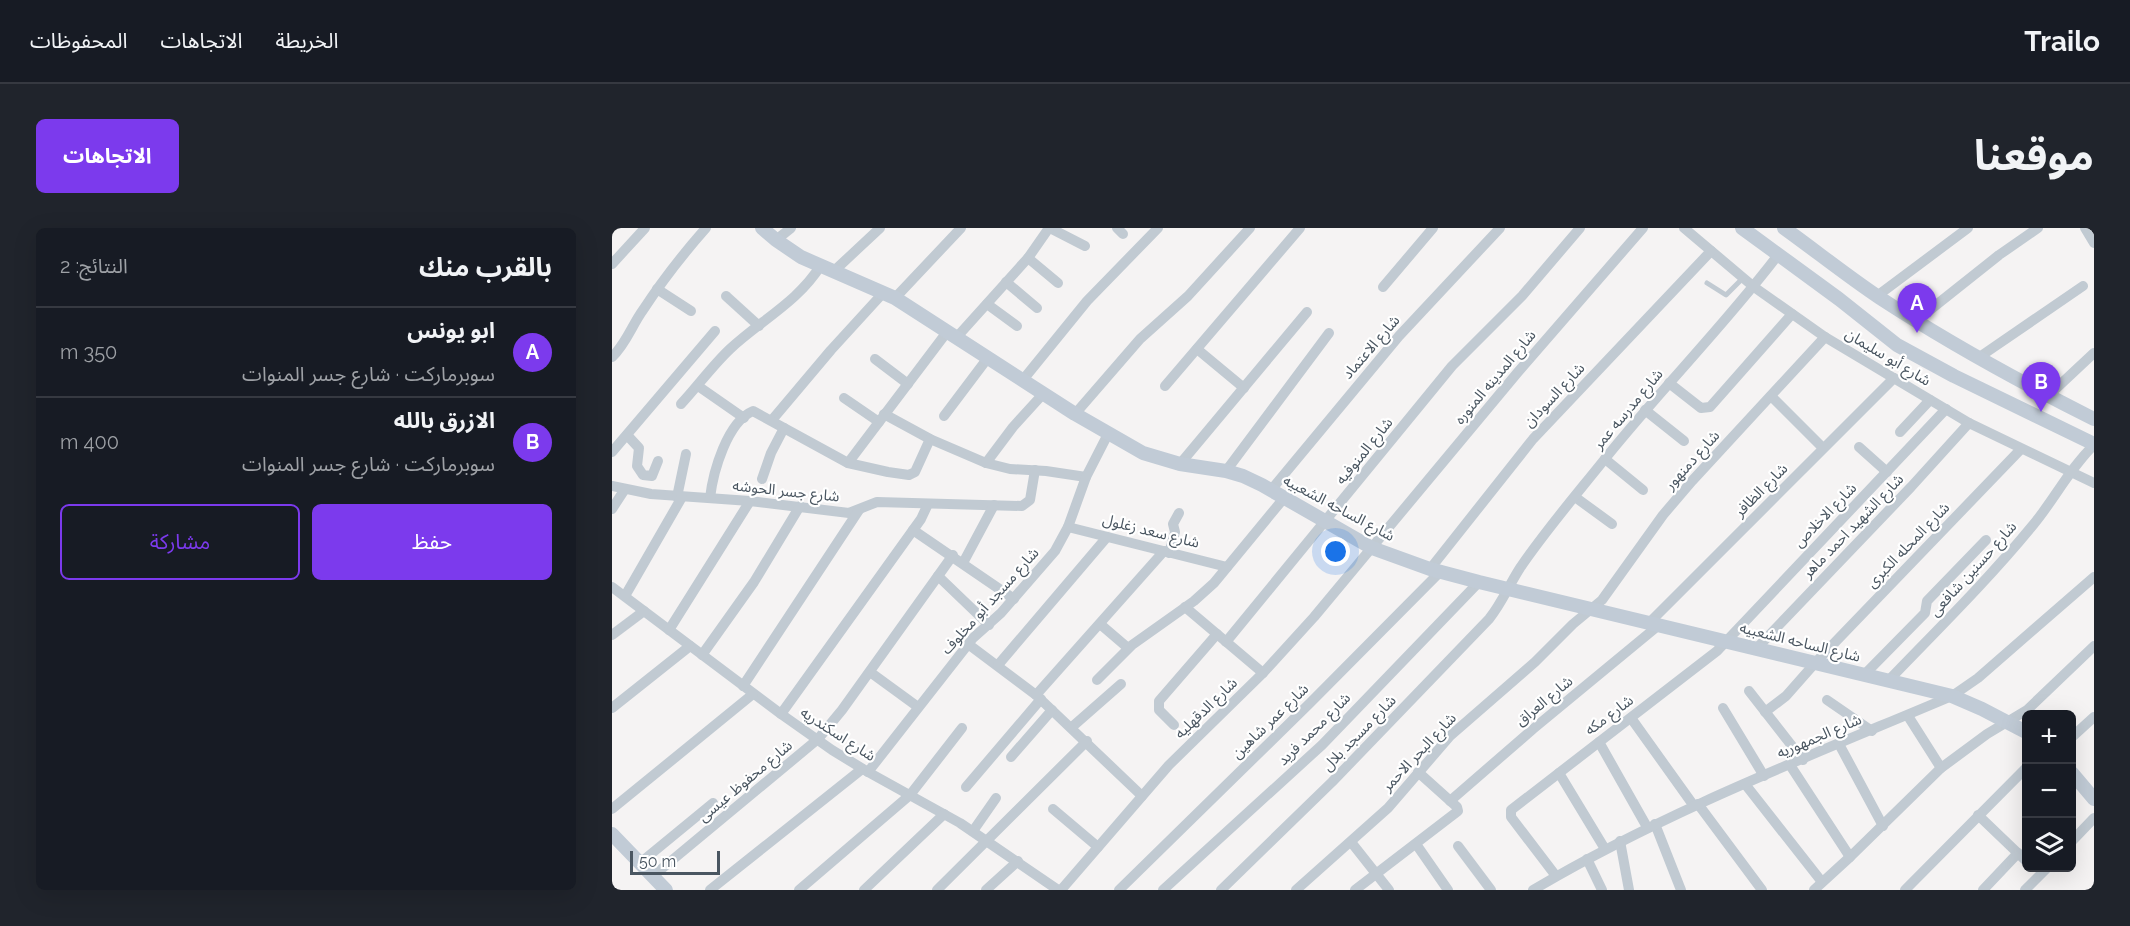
<!DOCTYPE html>
<html lang="ar">
<meta charset="utf-8">
<style>
body{margin:0;font-family:Raleway,"Noto Sans Arabic",sans-serif;background:#20242c;color:#f1f3f6;direction:rtl}
.controls{position:absolute;right:18px;bottom:18px;display:grid;overflow:hidden;border-radius:9px;box-shadow:0 6px 24px #0002}
.controls button{width:54px;height:54px;display:grid;place-items:center;padding:0;border:0;border-bottom:2px solid #363941;background:#171b24;color:#f1f3f6;font:30px sans-serif}
.scale{position:absolute;left:18px;bottom:15px;width:90px;box-sizing:border-box;padding-left:6px;border:3px solid #4a5661;border-top:0;font-size:16px;line-height:21px;white-space:nowrap;color:#4a5661;-webkit-text-stroke:4px #fff;paint-order:stroke}
.you{position:absolute;left:724px;top:324px;width:21px;height:21px;margin:-15px;border:4px solid #fff;border-radius:50%;background:#1a73e8;box-shadow:0 0 0 9px #1a73e833}
.badge{display:grid;place-items:center;width:39px;height:39px;border-radius:50%;background:#7c3aed;color:#fff;font-size:20px;font-weight:700}
.pin{position:absolute;translate:-50% -50px;filter:drop-shadow(0 2px 3px #0008)}
.pin::after{content:'';position:absolute;top:32px;width:21px;height:18px;background:inherit;clip-path:polygon(0 0,100% 0,50% 100%)}
.list{margin:0;padding:0;list-style:none}
h2{display:flex;justify-content:space-between;align-items:center;height:78px;margin:0;padding:0 24px;font-size:26px}
h2 small{font-size:20px;font-weight:400;color:#9ea1a6}
.list li{display:grid;grid-template-columns:39px 1fr auto;gap:18px;align-items:center;box-sizing:border-box;height:90px;padding:0 24px;border-top:2px solid #363941}
.list b{display:block;font-size:22px;white-space:nowrap}
.list p{margin:0;font-size:20px;white-space:nowrap;color:#9ea1a6}
.list em{font-size:20px;font-style:normal;color:#9ea1a6}
.actions{display:flex;gap:12px;padding:18px 24px}
.actions a{flex:1;padding:14px 0;border:2px solid #7c3aed;border-radius:9px;text-align:center;font-size:21px;color:#7c3aed}
.actions .main{background:#7c3aed;color:#fff}
.icon{flex:none;width:33px;height:33px;fill:none;stroke:currentColor;stroke-width:2;stroke-linecap:round;stroke-linejoin:round}
.map{position:relative;flex:none;width:1482px;height:662px;overflow:hidden;direction:ltr;border-radius:9px}
header{display:flex;align-items:center;gap:36px;box-sizing:border-box;height:84px;padding:0 30px;background:#171b24;border-bottom:2px solid #363941}
header strong{font-size:28px}
nav{display:flex;gap:33px;margin-inline-start:auto;font-size:21px}
.intro{display:flex;align-items:center;justify-content:space-between;box-sizing:border-box;height:144px;padding:0 36px}
h1{margin:0;font-size:42px}
.button{padding:15px 27px;border-radius:9px;background:#7c3aed;color:#fff;font-size:21px;font-weight:700}
main{display:flex;gap:36px;padding:0 36px}
aside{flex:1;background:#171b24;border-radius:9px;box-shadow:0 6px 24px #0002}
.map>svg:first-child{display:block}
.lines{fill:none;stroke-linecap:round;stroke-linejoin:round}
.lane{stroke:#c1cad2;stroke-width:5}
.street{stroke:#c1cad2;stroke-width:10}
.secondary{stroke:#c1cbd6;stroke-width:14}
.labels{text-anchor:middle;stroke-width:4.5;stroke-linejoin:round;paint-order:stroke}
.street-label{font-size:15px;fill:#4a5661;stroke:#fff}
</style>
<header>
<strong>Trailo</strong>
<nav><a>الخريطة</a><a>الاتجاهات</a><a>المحفوظات</a></nav>
</header>
<div class="intro"><h1>موقعنا</h1><a class="button">الاتجاهات</a></div>
<main>
<div class="map">
<svg width="1482" height="662" viewBox="0 0 1482 662">
<rect width="100%" height="100%" fill="#f5f3f3"/>
<g class="lines">
<path class="lane" d="M1095,55L1114,67L1131,50"/>
<g class="street">
<path d="M438,0L473,18"/>
<path d="M505,0L511,6"/>
<path d="M1072,0L1142,59L1213,109L1357,195L1482,255"/>
<path d="M1473,0L1482,15"/>
<path d="M164,12L179,0"/>
<path d="M416,30L446,55"/>
<path d="M0,36L33,0"/>
<path d="M222,43L268,0"/>
<path d="M394,54L425,80"/>
<path d="M771,59L821,0"/>
<path d="M45,61L79,83"/>
<path d="M114,68L147,98"/>
<path d="M1265,68L1356,0"/>
<path d="M283,70L349,0"/>
<path d="M375,76L405,98"/>
<path d="M1304,93L1387,27L1426,0"/>
<path d="M344,110L416,30L437,0"/>
<path d="M585,121L632,160"/>
<path d="M0,129C14,116 20,97 31,82C50,53 71,26 94,0"/>
<path d="M1366,130L1471,58"/>
<path d="M263,131L296,156"/>
<path d="M410,153L475,73L546,0"/>
<path d="M1057,155L1089,180L1098,179L1180,86"/>
<path d="M86,158L132,190"/>
<path d="M553,158L688,0"/>
<path d="M1159,168L1211,220"/>
<path d="M1436,168L1482,125"/>
<path d="M232,170L267,194"/>
<path d="M69,176C85,159 100,138 118,121C149,92 186,74 209,37"/>
<path d="M1033,182L1072,213"/>
<path d="M272,186L318,211L374,235L398,241L434,243L474,249"/>
<path d="M463,186L528,111L576,68L638,0"/>
<path d="M332,188L375,131"/>
<path d="M160,192L219,122L272,64"/>
<path d="M1288,204L1318,172"/>
<path d="M15,207L27,220L25,238L31,247L40,248L46,233"/>
<path d="M1247,219L1275,244"/>
<path d="M0,224L103,103"/>
<path d="M993,231L1031,262"/>
<path d="M236,235L335,104"/>
<path d="M374,235L401,199L431,166"/>
<path d="M568,236L695,84"/>
<path d="M614,243L717,105"/>
<path d="M150,251L159,225L172,200"/>
<path d="M0,258L39,266L138,273L237,285L265,274L410,278L418,272L423,242"/>
<path d="M659,262L787,108L888,0"/>
<path d="M65,269L74,226"/>
<path d="M963,269L1000,296"/>
<path d="M98,270C101,244 115,194 141,183L236,235L276,244L297,247L303,244L318,211"/>
<path d="M0,281L13,261"/>
<path d="M456,299L615,339"/>
<path d="M301,302L402,371"/>
<path d="M557,325L563,304L561,296L567,285"/>
<path d="M351,335L382,277"/>
<path d="M818,341L921,211L1099,23"/>
<path d="M326,348L377,397"/>
<path d="M0,359L169,486L220,522L256,544L348,595L446,662"/>
<path d="M13,368L70,269"/>
<path d="M573,379L651,445"/>
<path d="M1037,395L1282,150"/>
<path d="M488,396L516,420"/>
<path d="M57,402L138,273"/>
<path d="M0,407L32,383"/>
<path d="M614,414L840,138L910,68L968,0"/>
<path d="M356,416L424,467L530,568"/>
<path d="M1145,420L1299,259L1357,195"/>
<path d="M90,427L142,354L188,278"/>
<path d="M386,437L495,309"/>
<path d="M258,444L306,479"/>
<path d="M1253,446L1313,385L1315,373L1374,312"/>
<path d="M485,452L520,417L582,373L602,355L672,270"/>
<path d="M1277,452C1326,401 1376,352 1421,297C1442,272 1458,240 1482,217"/>
<path d="M131,458L247,282"/>
<path d="M1137,463L1191,532"/>
<path d="M424,467L552,323"/>
<path d="M1215,472L1260,503"/>
<path d="M0,480L78,418"/>
<path d="M1111,480L1152,548"/>
<path d="M1153,484L1174,468L1204,434L1409,221"/>
<path d="M169,486L309,291L316,276"/>
<path d="M1296,488L1329,540"/>
<path d="M1019,490L1082,578"/>
<path d="M562,497L547,482V473L605,406"/>
<path d="M460,499L509,456"/>
<path d="M1460,509L1482,489"/>
<path d="M987,514L1035,599"/>
<path d="M1227,516L1271,598"/>
<path d="M399,529L440,482"/>
<path d="M1178,537L1238,629"/>
<path d="M256,544L361,410L389,385L443,323L456,299L474,249L496,206"/>
<path d="M947,545L993,621"/>
<path d="M1133,556L1210,654"/>
<path d="M354,559L429,471"/>
<path d="M838,573L921,501L1047,397"/>
<path d="M1086,576L1150,662"/>
<path d="M0,581L141,466"/>
<path d="M441,581L486,619"/>
<path d="M1366,587L1414,633"/>
<path d="M1043,596L1069,662"/>
<path d="M361,603L384,570"/>
<path d="M1008,613L1017,662"/>
<path d="M1460,613L1482,590"/>
<path d="M739,614L777,662"/>
<path d="M804,616L836,662"/>
<path d="M846,618L879,662"/>
<path d="M975,631L990,662"/>
<path d="M28,635L101,575"/>
<path d="M41,648L206,511L230,482L341,327"/>
<path d="M944,648L899,589V582L1105,423L1334,181"/>
<path d="M98,662L250,541"/>
<path d="M187,662L298,567L350,500"/>
<path d="M252,662L332,586"/>
<path d="M325,662L475,513"/>
<path d="M374,662L406,633"/>
<path d="M449,662L557,537L651,445L702,389L906,144L1031,0"/>
<path d="M507,662L698,475L828,344"/>
<path d="M551,662L710,517L867,354"/>
<path d="M609,662L720,554L877,391C890,375 897,357 908,340C933,303 964,267 992,232C1048,162 1112,98 1166,27"/>
<path d="M684,662L776,580L838,508L923,434L961,396L990,372L1051,287L1080,253L1213,109"/>
<path d="M743,662L846,583L845,579L806,544"/>
<path d="M921,662C1054,583 1198,528 1340,468L1366,450L1482,349"/>
<path d="M1202,662L1238,629L1329,540L1375,506L1415,482L1482,418"/>
<path d="M1293,662L1414,540"/>
<path d="M1371,662L1406,625"/>
<path d="M1413,662L1435,640"/>
</g>
<g class="secondary">
<path d="M150,0L164,12L189,29L283,70L463,186L531,225L568,236L614,243L631,248L650,257L760,320L818,341L867,354L1340,468L1370,481L1414,504"/>
<path d="M1130,0L1227,71L1285,117L1342,148L1482,216"/>
<path d="M1172,0C1204,23 1235,48 1268,70C1337,115 1408,154 1482,191"/>
<path d="M1460,545L1482,571"/>
<path d="M0,606L54,662"/>
</g>
</g>
<g class="labels">
<g class="street-label">
<text transform="translate(759 119) rotate(-49)" y="5">شارع الاعتماد</text>
<text transform="translate(1276 129) rotate(31)" y="5">شارع أبو سليمان</text>
<text transform="translate(883 149) rotate(-50)" y="5">شارع المدينه المنوره</text>
<text transform="translate(942 167) rotate(-47)" y="5">شارع السودان</text>
<text transform="translate(1016 181) rotate(-50)" y="5">شارع مدرسه عمر</text>
<text transform="translate(752 223) rotate(-51)" y="5">شارع المنوفيه</text>
<text transform="translate(1080 232) rotate(-48)" y="5">شارع دمنهور</text>
<text transform="translate(1149 262) rotate(-45)" y="5">شارع الظافر</text>
<text transform="translate(174 263) rotate(6)" y="5">شارع جسر الحوشه</text>
<text transform="translate(727 280) rotate(28)" y="5">شارع الساحه الشعبيه</text>
<text transform="translate(1213 287) rotate(-46)" y="5">شارع الاخلاص</text>
<text transform="translate(1241 298) rotate(-46)" y="5">شارع الشهيد احمد ماهر</text>
<text transform="translate(539 303) rotate(14)" y="5">شارع سعد زغلول</text>
<text transform="translate(1296 317) rotate(-46)" y="5">شارع المحله الكبرى</text>
<text transform="translate(1361 341) rotate(-48)" y="5">شارع حسنين شافعى</text>
<text transform="translate(378 373) rotate(-48)" y="5">شارع مسجد أبو مخلوف</text>
<text transform="translate(1188 414) rotate(14)" y="5">شارع الساحه الشعبيه</text>
<text transform="translate(932 473) rotate(-40)" y="5">شارع العراق</text>
<text transform="translate(594 480) rotate(-44)" y="5">شارع الدقهليه</text>
<text transform="translate(997 487) rotate(-37)" y="5">شارع مكه</text>
<text transform="translate(658 493) rotate(-44)" y="5">شارع عمر شاهين</text>
<text transform="translate(702 501) rotate(-45)" y="5">شارع محمد فريد</text>
<text transform="translate(747 505) rotate(-46)" y="5">شارع مسجد بلال</text>
<text transform="translate(226 506) rotate(33)" y="5">شارع اسكندريه</text>
<text transform="translate(1207 508) rotate(-23)" y="5">شارع الجمهوريه</text>
<text transform="translate(807 524) rotate(-47)" y="5">شارع البحر الاحمر</text>
<text transform="translate(133 553) rotate(-40)" y="5">شارع محفوظ عيسى</text>
</g>
</g>
</svg>
<div class="controls">
<button>+</button>
<button>−</button>
<button><svg class="icon" aria-label="layers" viewBox="0 0 24 24"><path d="M12 4l9 5-9 5-9-5zM3 14l9 5 9-5"/></svg></button>
</div>
<div class="scale">50 m</div>
<div class="you"></div>
<div class="pin badge" style="left:1305px;top:105px">A</div>
<div class="pin badge" style="left:1429px;top:184px">B</div>
</div>
<aside>
<h2>بالقرب منك<small>النتائج: 2</small></h2>
<ul class="list">
<li><span class="badge">A</span><div><b>ابو يونس</b><p>سوبرماركت · شارع جسر المنوات</p></div><em>350 m</em></li>
<li><span class="badge">B</span><div><b>الازرق بالله</b><p>سوبرماركت · شارع جسر المنوات</p></div><em>400 m</em></li>
</ul>
<div class="actions"><a class="main">حفظ</a><a>مشاركة</a></div>
</aside>
</main>
